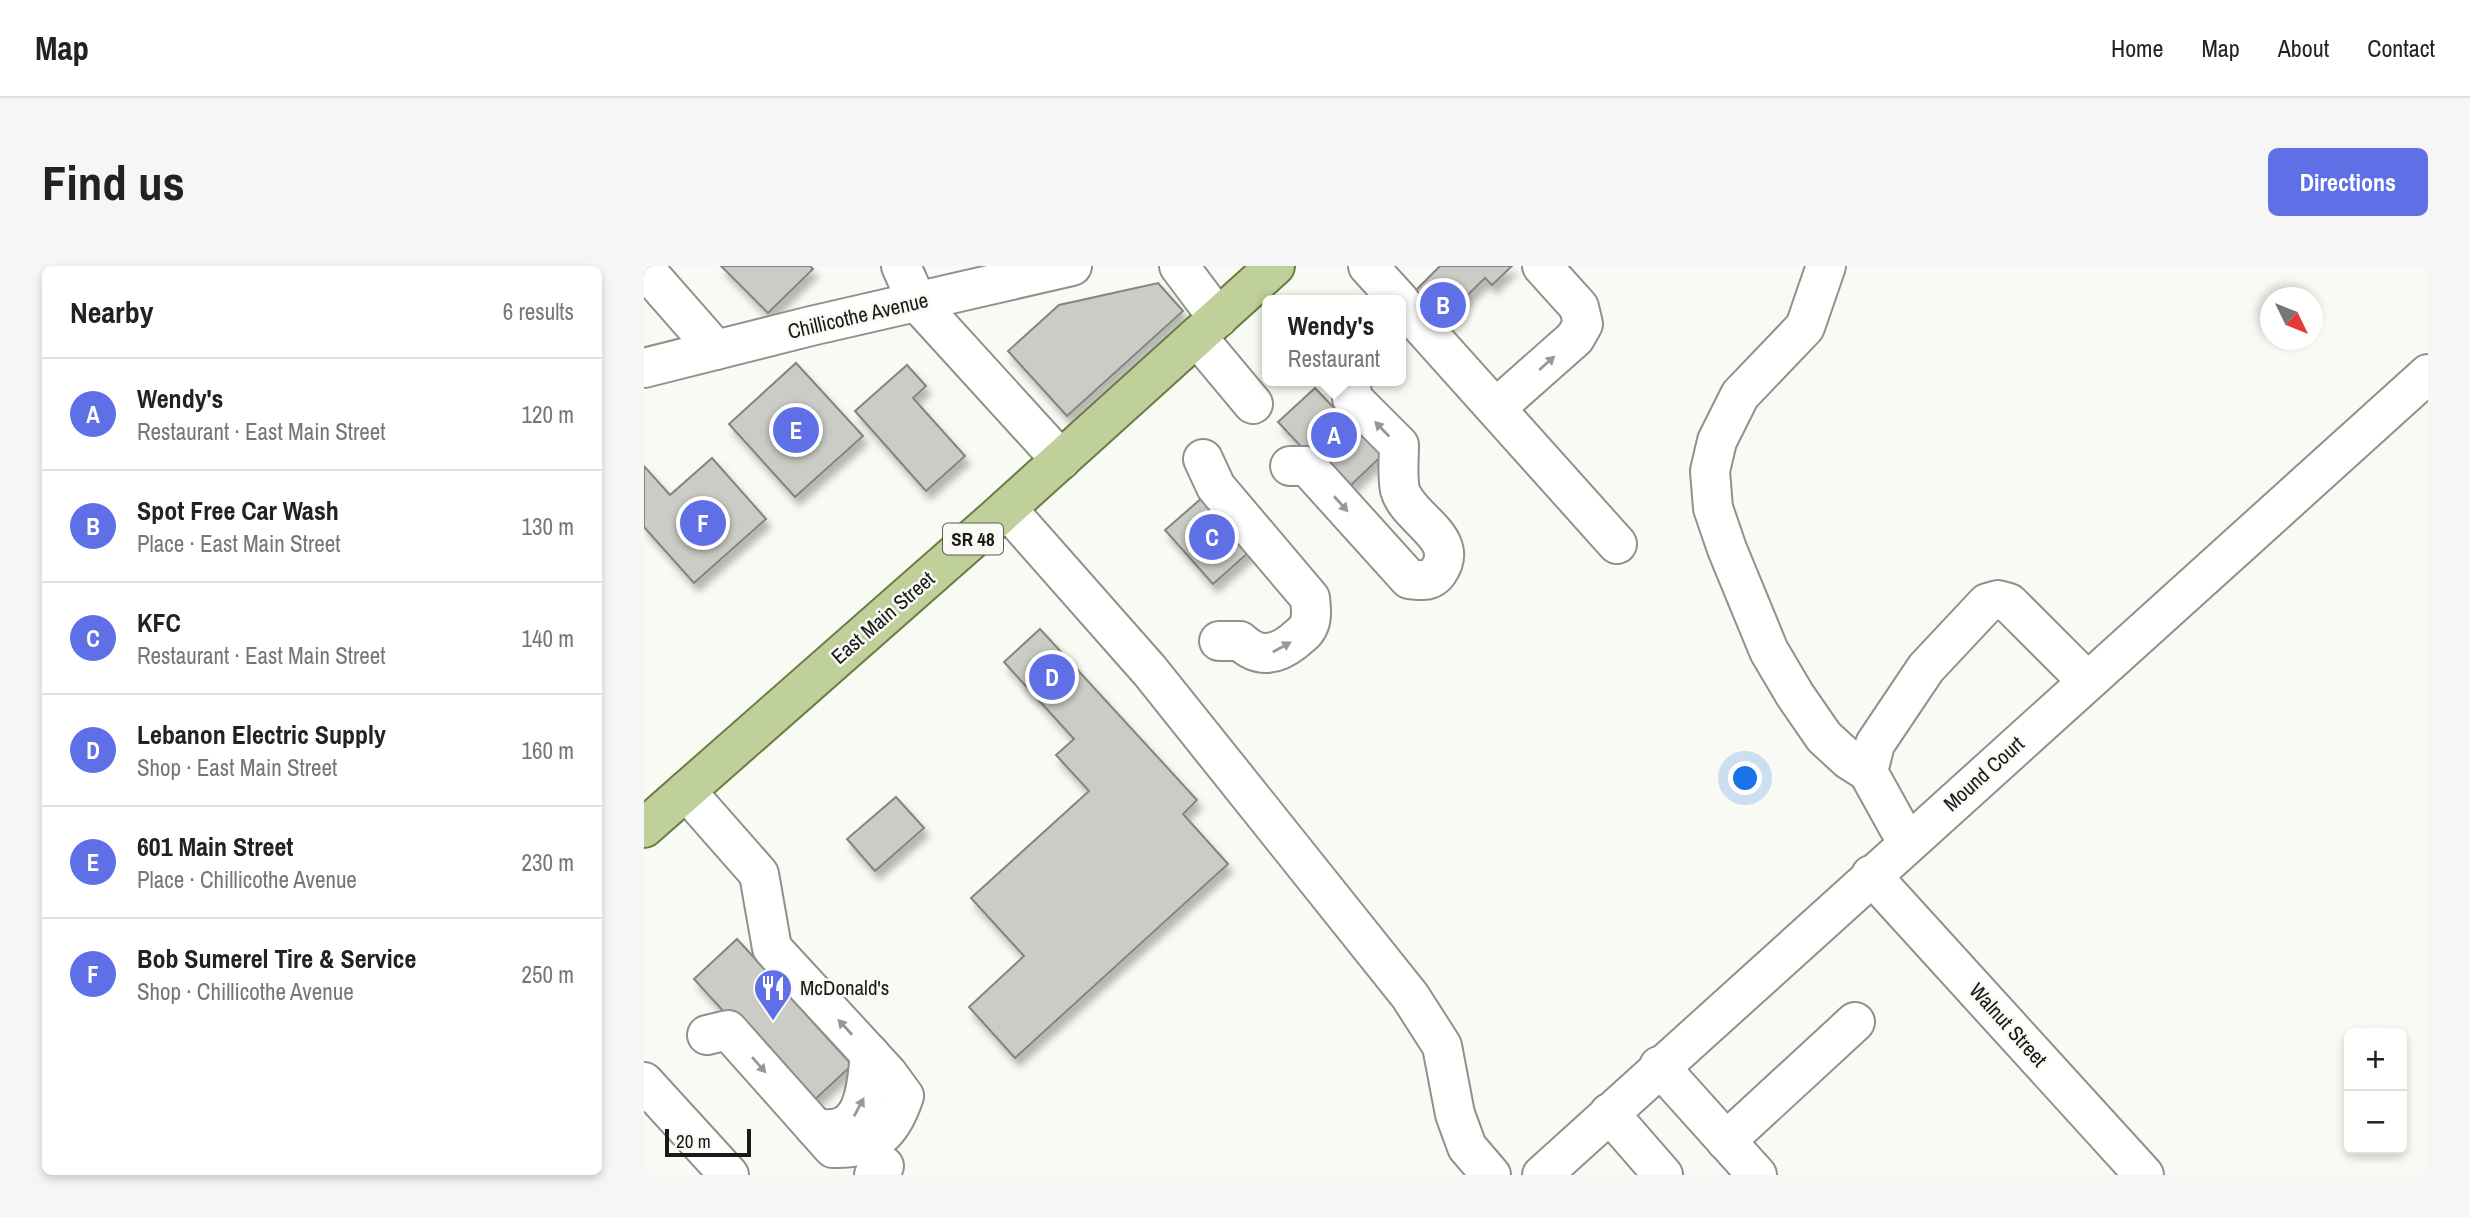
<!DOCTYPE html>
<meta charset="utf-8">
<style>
body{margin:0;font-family:"Archivo Narrow",sans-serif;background:#f6f6f6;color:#222}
.controls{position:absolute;right:21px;bottom:21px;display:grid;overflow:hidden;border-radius:10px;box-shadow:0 4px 10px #0003}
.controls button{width:63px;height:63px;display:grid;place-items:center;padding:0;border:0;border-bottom:2px solid #e0e0e0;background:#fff;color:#222;font:35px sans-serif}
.compass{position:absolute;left:1616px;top:21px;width:63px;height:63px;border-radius:50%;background:#fff;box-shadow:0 4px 10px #0003;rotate:133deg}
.scale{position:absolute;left:21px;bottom:18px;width:86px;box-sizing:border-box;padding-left:7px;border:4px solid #191a18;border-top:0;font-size:19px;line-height:24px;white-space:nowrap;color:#191a18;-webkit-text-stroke:5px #f8faf3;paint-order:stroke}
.you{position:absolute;left:1102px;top:513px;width:24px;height:24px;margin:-18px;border:5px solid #fff;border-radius:50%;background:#1a73e8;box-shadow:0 0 0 10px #1a73e833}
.badge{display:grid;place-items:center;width:46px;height:46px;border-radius:50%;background:#5f70e7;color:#fff;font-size:23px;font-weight:700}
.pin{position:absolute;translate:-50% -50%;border:4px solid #fff;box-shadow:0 2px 7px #0006}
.popup{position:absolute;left:618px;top:29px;width:144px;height:91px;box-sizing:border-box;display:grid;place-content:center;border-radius:10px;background:#fff;filter:drop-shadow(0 2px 5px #0005);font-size:23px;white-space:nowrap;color:#767676}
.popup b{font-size:26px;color:#222}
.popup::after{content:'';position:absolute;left:50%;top:100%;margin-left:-14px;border:14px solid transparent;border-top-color:#fff}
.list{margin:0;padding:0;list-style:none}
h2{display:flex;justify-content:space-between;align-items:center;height:91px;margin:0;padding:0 28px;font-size:30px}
h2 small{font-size:23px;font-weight:400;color:#767676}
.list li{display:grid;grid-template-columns:46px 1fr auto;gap:21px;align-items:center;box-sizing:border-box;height:112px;padding:0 28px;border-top:2px solid #e0e0e0}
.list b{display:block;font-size:26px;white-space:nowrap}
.list p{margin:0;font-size:23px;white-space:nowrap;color:#767676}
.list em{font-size:23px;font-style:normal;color:#767676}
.map{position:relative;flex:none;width:1784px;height:909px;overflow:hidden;border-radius:10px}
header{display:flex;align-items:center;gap:42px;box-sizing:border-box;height:98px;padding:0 35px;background:#fff;border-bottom:2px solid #e0e0e0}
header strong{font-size:33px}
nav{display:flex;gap:38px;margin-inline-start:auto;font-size:24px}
.intro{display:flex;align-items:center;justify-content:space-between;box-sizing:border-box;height:168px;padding:0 42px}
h1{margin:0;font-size:49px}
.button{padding:18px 32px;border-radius:10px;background:#5f70e7;color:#fff;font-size:24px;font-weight:700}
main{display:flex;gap:42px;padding:0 42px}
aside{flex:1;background:#fff;border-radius:10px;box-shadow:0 4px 10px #0003}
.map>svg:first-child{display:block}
.building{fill:#caccc5;stroke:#83857e;stroke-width:2;filter:url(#shadow)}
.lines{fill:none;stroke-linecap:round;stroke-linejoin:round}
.minor-casing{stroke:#8f928b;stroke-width:42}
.major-casing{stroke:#6a7c41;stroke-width:42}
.minor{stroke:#fff;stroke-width:38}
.major{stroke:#bfd09a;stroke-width:38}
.oneway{fill:#989897}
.labels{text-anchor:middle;stroke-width:5;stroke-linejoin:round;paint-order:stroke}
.shield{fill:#f8faf3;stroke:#5c5d5a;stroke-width:2}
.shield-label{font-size:19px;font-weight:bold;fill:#191a18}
.street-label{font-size:21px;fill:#191a18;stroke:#f8faf3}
.poi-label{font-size:21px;fill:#191a18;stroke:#f8faf3;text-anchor:start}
</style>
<header>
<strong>Map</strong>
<nav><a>Home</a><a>Map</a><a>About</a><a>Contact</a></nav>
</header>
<div class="intro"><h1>Find us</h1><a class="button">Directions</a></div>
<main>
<aside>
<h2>Nearby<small>6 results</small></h2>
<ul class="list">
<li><span class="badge">A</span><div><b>Wendy's</b><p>Restaurant · East Main Street</p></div><em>120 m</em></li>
<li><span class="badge">B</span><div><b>Spot Free Car Wash</b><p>Place · East Main Street</p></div><em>130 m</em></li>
<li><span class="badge">C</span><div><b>KFC</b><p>Restaurant · East Main Street</p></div><em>140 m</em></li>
<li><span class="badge">D</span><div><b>Lebanon Electric Supply</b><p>Shop · East Main Street</p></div><em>160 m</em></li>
<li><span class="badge">E</span><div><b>601 Main Street</b><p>Place · Chillicothe Avenue</p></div><em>230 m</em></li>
<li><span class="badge">F</span><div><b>Bob Sumerel Tire &amp; Service</b><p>Shop · Chillicothe Avenue</p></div><em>250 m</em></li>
</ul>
</aside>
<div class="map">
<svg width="1784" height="909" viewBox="0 0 1784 909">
<defs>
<filter id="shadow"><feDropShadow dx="4.5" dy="8" stdDeviation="3.5" flood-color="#0004"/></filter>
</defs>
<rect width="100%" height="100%" fill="#f8faf3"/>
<g class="building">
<path d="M77,0H166L169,3L124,47Z"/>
<path d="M796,0H868L848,19L841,12L799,53L771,25Z"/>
<path d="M514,17L539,45L423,150L364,85L415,39Z"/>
<path d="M152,97L219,170L151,231L85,158Z"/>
<path d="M263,99L282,120L269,132L321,190L282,225L211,145Z"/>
<path d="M671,122L693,145L703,136L746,182L707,219L674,184L667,191L634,156Z"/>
<path d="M68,192L122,253L50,317L0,261V200L26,229Z"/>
<path d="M566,225L614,278L569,318L521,264Z"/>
<path d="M396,363L553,534L539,548L584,598L371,792L325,741L380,690L327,632L445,525L412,489L430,473L360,396Z"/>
<path d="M252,531L280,562L231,605L203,573Z"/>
<path d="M93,673L208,799L165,839L50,713Z"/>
</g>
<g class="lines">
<defs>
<g id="minor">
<path d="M257,0L273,36L417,194"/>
<path d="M535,0L574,52"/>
<path d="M724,0L755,34"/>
<path d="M1182,0L1161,61L1096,129L1073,175L1066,205L1069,242L1083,283L1125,385L1151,429L1180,471L1205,494L1224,506"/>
<path d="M0,2L72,84"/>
<path d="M756,36L973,278"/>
<path d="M553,71L609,138"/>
<path d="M0,102L167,60L428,0"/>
<path d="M852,142L931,72L939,58L935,41L898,0"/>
<path d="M559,193L572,221L666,332C667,342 669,355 662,364C659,368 654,371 650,375C631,390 614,392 596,375H575"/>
<path d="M646,200H663L765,313C777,314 786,317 794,306C818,272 764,253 756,224C753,210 755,193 755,179L708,132L707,117"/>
<path d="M363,243L506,405L766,730L798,780L811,848L823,881L847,909"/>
<path d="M42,525L115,608L128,682L244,808L260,830C247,869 230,883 189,882L84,764L63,769"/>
<path d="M1265,575L1255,562L1224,506L1231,478L1282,402L1343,337L1354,334L1365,337L1443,415"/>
<path d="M1227,609L1500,909"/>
<path d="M1015,800L1113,909"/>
<path d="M0,816L85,909"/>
<path d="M965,847L1019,909"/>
<path d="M171,862C221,872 222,824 226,788"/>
<path d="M1082,875L1211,756"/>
<path d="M230,909L240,900"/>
<path d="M898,909L1784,108"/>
</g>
<path id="major" d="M0,562L350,254L631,0"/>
</defs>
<use href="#minor" class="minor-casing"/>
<use href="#major" class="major-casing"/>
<use href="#minor" class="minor"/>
<use href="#major" class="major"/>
</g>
<defs><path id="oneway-solid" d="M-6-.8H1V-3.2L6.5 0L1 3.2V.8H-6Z" transform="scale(1.75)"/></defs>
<g class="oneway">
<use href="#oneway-solid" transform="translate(903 97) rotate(-42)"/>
<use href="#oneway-solid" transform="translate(738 163) rotate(-134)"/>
<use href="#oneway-solid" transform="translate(697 238) rotate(48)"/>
<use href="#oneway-solid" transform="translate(638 381) rotate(-29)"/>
<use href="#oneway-solid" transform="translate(201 761) rotate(-133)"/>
<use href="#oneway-solid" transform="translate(115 799) rotate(49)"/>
<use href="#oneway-solid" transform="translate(215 841) rotate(-62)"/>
</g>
<defs>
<symbol id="restaurant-pin" viewBox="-11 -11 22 30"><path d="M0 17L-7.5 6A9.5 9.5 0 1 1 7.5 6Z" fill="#5f70e7" stroke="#f8faf3"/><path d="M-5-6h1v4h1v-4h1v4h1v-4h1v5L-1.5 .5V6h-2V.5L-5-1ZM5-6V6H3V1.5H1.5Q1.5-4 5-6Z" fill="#fff"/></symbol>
</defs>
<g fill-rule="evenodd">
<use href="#restaurant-pin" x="107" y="700" width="44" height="60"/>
</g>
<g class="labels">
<rect class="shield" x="299" y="257.5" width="60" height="31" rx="5"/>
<g class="shield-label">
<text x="329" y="280">SR 48</text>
</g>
<g class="street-label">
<text transform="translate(214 50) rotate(-13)" y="7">Chillicothe Avenue</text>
<text transform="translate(239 352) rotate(-41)" y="7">East Main Street</text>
<text transform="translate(1340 508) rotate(-42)" y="7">Mound Court</text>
<text transform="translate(1364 759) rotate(48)" y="7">Walnut Street</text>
</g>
<g class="poi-label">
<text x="156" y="729">McDonald's</text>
</g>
</g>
</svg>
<div class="controls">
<button>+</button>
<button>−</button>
</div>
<svg class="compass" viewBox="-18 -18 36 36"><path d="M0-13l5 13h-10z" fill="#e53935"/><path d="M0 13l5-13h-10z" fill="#767676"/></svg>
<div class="scale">20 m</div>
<div class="you"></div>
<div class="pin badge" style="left:690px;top:169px">A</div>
<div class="popup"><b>Wendy's</b>Restaurant</div>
<div class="pin badge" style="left:799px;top:39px">B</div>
<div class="pin badge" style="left:568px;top:271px">C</div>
<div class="pin badge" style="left:408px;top:411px">D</div>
<div class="pin badge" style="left:152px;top:164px">E</div>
<div class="pin badge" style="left:59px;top:257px">F</div>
</div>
</main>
